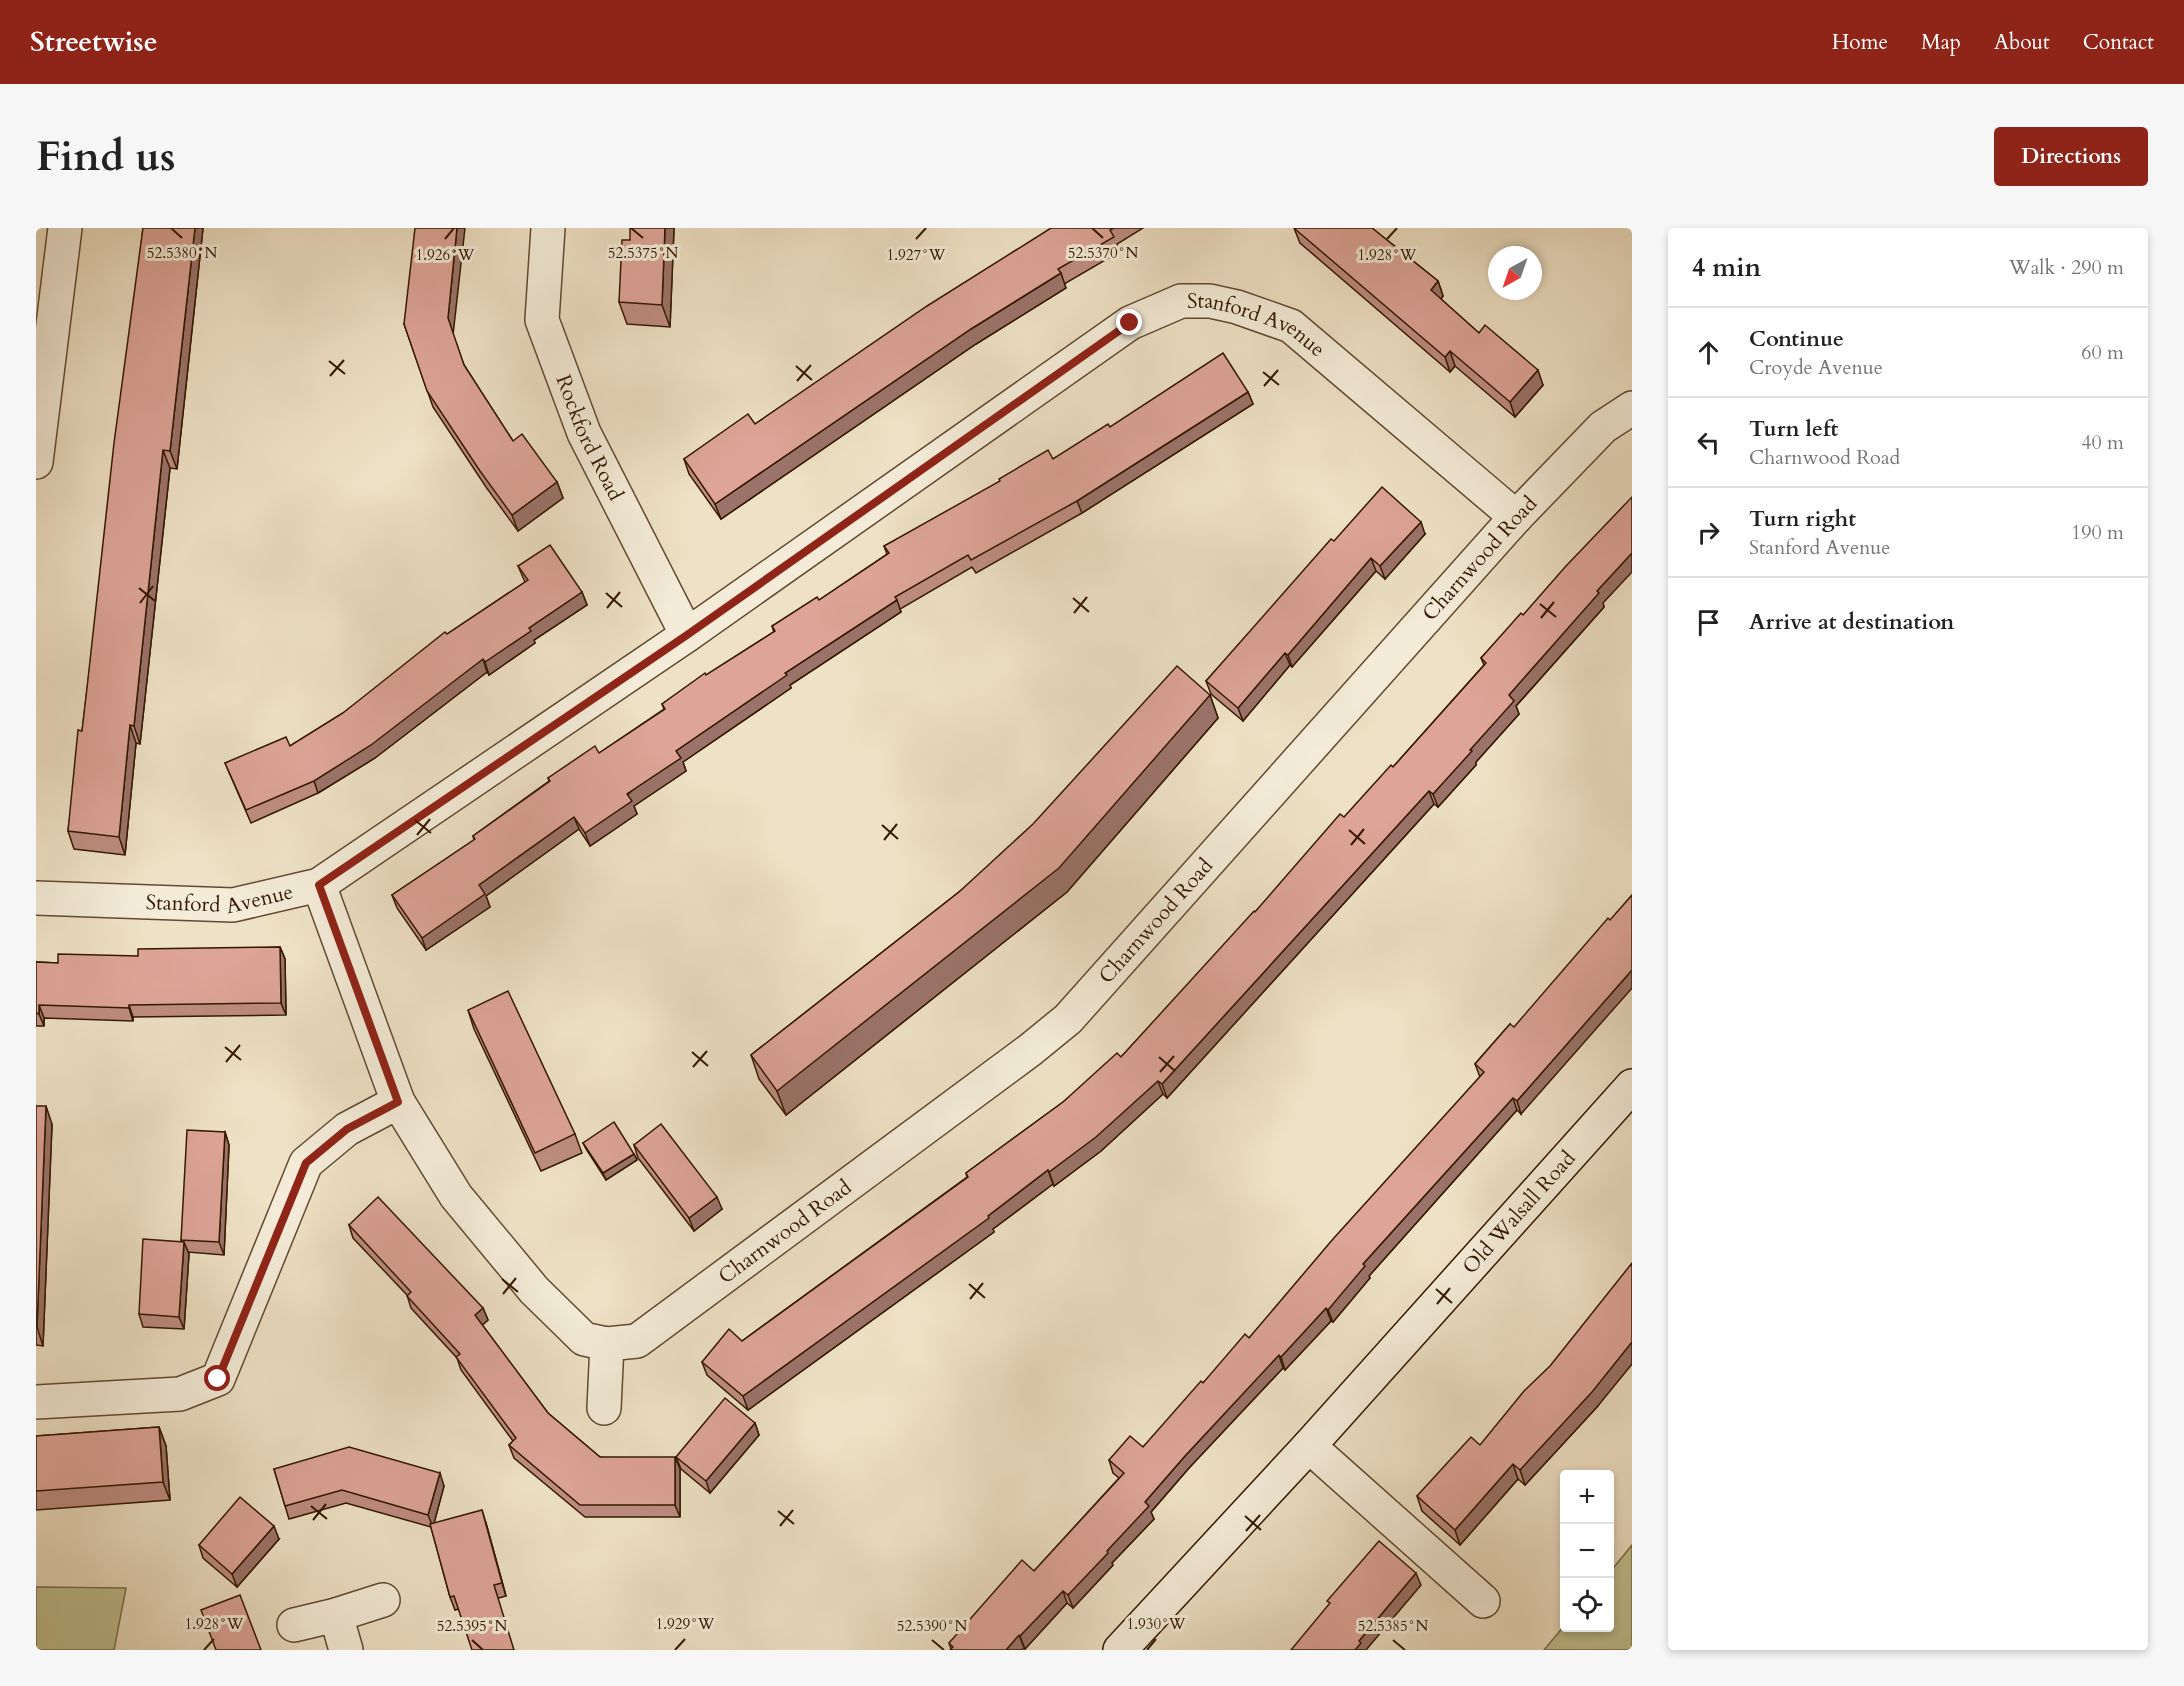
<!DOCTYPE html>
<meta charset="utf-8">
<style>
body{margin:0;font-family:Cardo,serif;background:#f6f6f6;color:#222}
.controls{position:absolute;right:18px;bottom:18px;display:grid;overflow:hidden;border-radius:6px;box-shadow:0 3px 9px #0003}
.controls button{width:54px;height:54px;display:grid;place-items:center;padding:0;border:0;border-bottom:2px solid #e0e0e0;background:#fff;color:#222;font:30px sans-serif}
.compass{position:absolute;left:1452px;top:18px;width:54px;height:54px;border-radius:50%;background:#fff;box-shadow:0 3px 9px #0003;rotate:220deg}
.stop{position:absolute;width:18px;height:18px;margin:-14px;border:4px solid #8f2418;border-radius:50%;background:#fff}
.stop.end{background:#8f2418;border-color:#fff;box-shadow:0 2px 6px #0008}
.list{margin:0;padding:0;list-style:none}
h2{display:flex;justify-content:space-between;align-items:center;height:78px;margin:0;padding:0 24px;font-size:26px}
h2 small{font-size:20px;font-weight:400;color:#767676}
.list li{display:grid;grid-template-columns:39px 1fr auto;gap:18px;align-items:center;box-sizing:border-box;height:90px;padding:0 24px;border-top:2px solid #e0e0e0}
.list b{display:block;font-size:22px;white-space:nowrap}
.list p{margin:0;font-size:20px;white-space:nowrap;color:#767676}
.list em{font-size:20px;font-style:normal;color:#767676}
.icon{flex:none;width:33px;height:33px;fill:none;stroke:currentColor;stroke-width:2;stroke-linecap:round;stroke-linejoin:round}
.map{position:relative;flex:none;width:1596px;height:1422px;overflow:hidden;border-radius:6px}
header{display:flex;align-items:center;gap:36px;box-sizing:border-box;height:84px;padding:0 30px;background:#8f2418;color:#fff}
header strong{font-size:28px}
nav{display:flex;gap:33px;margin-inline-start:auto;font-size:21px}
.intro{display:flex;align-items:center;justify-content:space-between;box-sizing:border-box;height:144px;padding:0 36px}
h1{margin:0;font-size:42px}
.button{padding:15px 27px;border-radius:6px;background:#8f2418;color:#fff;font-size:21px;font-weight:700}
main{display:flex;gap:36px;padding:0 36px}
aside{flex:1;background:#fff;border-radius:6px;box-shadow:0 3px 9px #0003}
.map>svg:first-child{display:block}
.green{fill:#c0c190;stroke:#7a6c48;stroke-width:1.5}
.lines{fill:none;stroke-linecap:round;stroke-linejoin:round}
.minor-casing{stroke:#624a31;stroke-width:36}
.secondary-casing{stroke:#341800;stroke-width:36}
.minor{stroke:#f4ecd9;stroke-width:33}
.secondary{stroke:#f4ecd9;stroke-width:33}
.wall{fill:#be8d82;stroke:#341800;stroke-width:1.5}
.shaded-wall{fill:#9b736a;stroke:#341800;stroke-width:1.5}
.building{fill:#dda497;stroke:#341800;stroke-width:1.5}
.route{stroke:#8f2418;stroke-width:8}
.ticks{fill:none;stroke:#341800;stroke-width:2}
.labels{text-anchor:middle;stroke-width:6;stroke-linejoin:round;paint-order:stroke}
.street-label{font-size:21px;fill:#341800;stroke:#f4ecd9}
.ticks-label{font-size:15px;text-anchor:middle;fill:#341800;stroke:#f4ecd9;stroke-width:6;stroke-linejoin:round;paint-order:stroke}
</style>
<header>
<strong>Streetwise</strong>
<nav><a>Home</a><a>Map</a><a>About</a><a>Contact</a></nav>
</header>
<div class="intro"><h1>Find us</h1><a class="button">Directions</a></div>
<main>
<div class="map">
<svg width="1596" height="1422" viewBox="0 0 1596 1422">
<rect width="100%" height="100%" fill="#eee1c5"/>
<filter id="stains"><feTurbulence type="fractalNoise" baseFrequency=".00333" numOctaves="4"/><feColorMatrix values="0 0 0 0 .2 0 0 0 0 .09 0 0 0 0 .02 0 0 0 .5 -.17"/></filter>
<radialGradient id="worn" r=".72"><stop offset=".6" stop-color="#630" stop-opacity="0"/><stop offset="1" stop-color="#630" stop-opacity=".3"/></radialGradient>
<g class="green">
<path d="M1596,1317V1422H1508L1528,1398V1400H1574V1344Z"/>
<path d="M0,1359L90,1360L78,1422H0Z"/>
</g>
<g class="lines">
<defs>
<g id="minor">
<path id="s1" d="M512,0L506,92L548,205L651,407"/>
<path d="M0,234L29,0"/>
<path id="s2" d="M283,657L362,874L420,968L498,1062L548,1111L571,1116L601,1113L994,822L1032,791L1480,289L1567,199L1596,180"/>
<path id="s3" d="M0,670L197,677L283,657L651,407L1094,95L1145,73H1174L1201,79L1255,98L1480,289"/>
<path d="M0,1174L144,1166L182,1151L270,935L311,901L362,874"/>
<path d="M568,1180L571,1116"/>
<path d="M1273,1218L1447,1373"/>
<path d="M300,1387L310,1422"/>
<path d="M258,1397L300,1387L347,1372"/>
</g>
<g id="secondary">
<path id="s4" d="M1084,1422L1273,1218L1596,858"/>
</g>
</defs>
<use href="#minor" class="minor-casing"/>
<use href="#secondary" class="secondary-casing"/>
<use href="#minor" class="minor"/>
<use href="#secondary" class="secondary"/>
</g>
<g class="wall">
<path d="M107,0H167L141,241L134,240L104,516L100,515L89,627L38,621L32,603L46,503Z"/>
<path d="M638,0L634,99L591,96L583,74L594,12Z"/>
<path d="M1015,0H1107L1081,16L1083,24L1028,56L1030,60L940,116L685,291L653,246L648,231L719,196L1015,1Z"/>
<path d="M1258,0H1336L1402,53L1407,68L1405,71L1443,105L1507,157L1479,189L1419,138L1414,144L1264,15Z"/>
<path d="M368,96L417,107L428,137L477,213L521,254L527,270L482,303L450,259L397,179Z"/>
<path d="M1212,164L1217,176L1046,285L940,345L936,339L864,381L865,384L754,457L755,460L647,534L650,543L598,578L601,586L554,618L543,601L450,668L454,679L390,722L361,680L356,667L438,612L437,608L513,553L512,550L563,525L628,481L626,476L738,404L736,398L783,372L851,326L848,318L1017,231L1074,199Z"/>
<path d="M1389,306L1349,351L1340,343L1256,439L1254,437L1207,493L1175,466L1170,453L1298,313Z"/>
<path d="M482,338L546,364L551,377L498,412L499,415L453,447L451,444L339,530L282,565L215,595L189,535L254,518L307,485L411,406L489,354Z"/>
<path d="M1567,375L1568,379L1480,478L1483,486L1440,534V537L1402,579L1398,576L1131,870L1127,866L1065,923L1018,958L1017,956L957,1001L958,1004L712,1182L671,1147L666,1134L706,1113L931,949L930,945L1027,874L1085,829L1219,684L1357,539L1448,437L1445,430L1487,387Z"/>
<path d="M1174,467L1182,490L1031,664L750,887L723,851L715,827Z"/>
<path d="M244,719L249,731L250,787L97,789V793L8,790V798H0V734L22,735Z"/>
<path d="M432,782L539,906L546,925L505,943L438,801Z"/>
<path d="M1474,796L1485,886L1481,882L1333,1048L1334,1050L1297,1094L1295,1093L1249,1142L1247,1140L1153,1240L1115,1284L1118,1291L1076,1335L1077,1337L1037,1380L1031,1375L989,1421L988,1420L915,1421L913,1415L998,1343L1083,1250L1077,1245L1073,1232L1107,1219L1167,1155L1213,1110L1444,849L1439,836Z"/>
<path d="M0,878L16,896L7,1118L0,1117Z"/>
<path d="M189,904L193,917L188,1027L152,1024L153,1026L148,1101L107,1099L103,1086L146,1014L145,1012Z"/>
<path d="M547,915L598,926L601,932L570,952L550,921Z"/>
<path d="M598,917L686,981L658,1003L602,930Z"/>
<path d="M313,997L447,1080L452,1092L446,1097L512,1185L564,1229L644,1241V1289H549L478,1230L473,1217L477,1213L425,1142L421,1130L375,1080L371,1067L317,1010Z"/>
<path d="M1561,1179L1489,1257L1482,1251L1424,1317L1386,1283L1381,1268L1444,1217Z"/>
<path d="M719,1195L723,1207L674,1265L645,1241L640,1229Z"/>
<path d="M123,1199L130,1218L134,1272L0,1282V1208Z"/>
<path d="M238,1241L408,1258L398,1295H450L470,1368L419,1382L414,1369L395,1299L310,1275L253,1291Z"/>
<path d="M243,1311L201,1359L167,1330L163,1317Z"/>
</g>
<g class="shaded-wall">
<path d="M159,0H167L141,241L134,223Z"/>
<path d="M421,0H429L417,107L412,90Z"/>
<path d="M629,0H638L634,99L626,77Z"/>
<path d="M1025,45L1030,60L940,116L685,291L679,276L935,101Z"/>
<path d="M1402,53L1407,68L1400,77L1395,62Z"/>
<path d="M1414,123L1419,138L1414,144L1409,129Z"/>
<path d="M1502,142L1507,157L1479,189L1474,174Z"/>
<path d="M1212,164L1217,176L1046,285L1041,273Z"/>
<path d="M127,222L134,240L104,516L98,498Z"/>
<path d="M521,254L527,270L482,303L476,287Z"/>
<path d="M1385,294L1389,306L1349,351L1344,338Z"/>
<path d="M1596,325V344L1567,375L1568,379L1480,478L1483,486L1440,534V537L1402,579L1397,566L1434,522L1473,467L1561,363Z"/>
<path d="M1335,330L1340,343L1256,439L1252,427Z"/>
<path d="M546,364L551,377L498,412L499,415L453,447L449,434L493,400Z"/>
<path d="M861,372L865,384L754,457L755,460L647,534L650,543L598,578L601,586L554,618L549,605L640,523L749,445Z"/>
<path d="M1249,425L1254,437L1207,493L1202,480Z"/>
<path d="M447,431L451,444L339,530L282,565L278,553Z"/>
<path d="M1174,467L1182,490L1031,664L750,887L741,863Z"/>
<path d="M94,497L100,515L89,627L83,609Z"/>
<path d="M1393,563L1398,576L1131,870L1126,856Z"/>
<path d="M538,589L543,601L450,668L454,679L390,722L386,710L443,657Z"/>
<path d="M244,719L249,731L250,787L245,775Z"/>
<path d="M1596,742V760L1485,886L1481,873Z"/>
<path d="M3,777L8,790V798L3,786Z"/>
<path d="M93,777L97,789V793L93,780Z"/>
<path d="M1122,853L1127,866L1065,923L1018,958L1013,944Z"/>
<path d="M1477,870L1481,882L1333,1048L1334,1050L1297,1094L1292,1082L1327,1036Z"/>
<path d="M10,878L16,896L7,1118L1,1099Z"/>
<path d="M189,904L193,917L188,1027L183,1014Z"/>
<path d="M598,926L601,932L570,952L567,945Z"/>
<path d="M1012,942L1017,956L957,1001L958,1004L712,1182L707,1168L952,988Z"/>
<path d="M681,969L686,981L658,1003L653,990Z"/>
<path d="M148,1014L153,1026L148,1101L143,1089Z"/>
<path d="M447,1080L452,1092L443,1100L439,1087Z"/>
<path d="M1290,1080L1295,1093L1249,1142L1245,1129Z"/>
<path d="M1596,1114V1136L1561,1179L1489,1257L1484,1242Z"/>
<path d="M1243,1127L1247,1140L1153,1240L1115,1284L1118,1291L1076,1335L1077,1337L1037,1380L1032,1367L1071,1323L1109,1274L1149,1228Z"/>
<path d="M719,1195L723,1207L674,1265L670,1253Z"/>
<path d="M123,1199L130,1218L134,1272L127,1254Z"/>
<path d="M639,1229L644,1241V1289L639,1277Z"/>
<path d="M1477,1236L1482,1251L1424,1317L1419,1302Z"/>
<path d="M404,1245L408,1258L397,1299L392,1287Z"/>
<path d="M446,1282L450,1295L470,1368L466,1355Z"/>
<path d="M238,1298L243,1311L201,1359L196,1346Z"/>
<path d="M1380,1345L1385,1357L1330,1422H1319L1323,1413Z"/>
<path d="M1027,1363L1031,1375L989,1421L984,1408Z"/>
<path d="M983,1407L988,1420L986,1422H970Z"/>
</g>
<g class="building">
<path d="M107,0H159L134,223L127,222L98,498L94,497L83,609L32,603L42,502L46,503L52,451L78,215Z"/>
<path d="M379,0H421L412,90L428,137L477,213L486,206L521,254L476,287L444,243L391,163L368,96Z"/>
<path d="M594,0H629L626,77L583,74L586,12H594Z"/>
<path d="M1015,0H1078L1074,2L1078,9L1022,41L1025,45L935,101L679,276L648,231L712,186L719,196L891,78Z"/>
<path d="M1259,0H1336L1402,53L1395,62L1443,105L1449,97L1502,142L1474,174L1414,123L1409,129L1259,1Z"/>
<path d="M1187,125L1212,164L1041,273L935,332L932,327L859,369L861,372L749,445L751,447L640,523L645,530L591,566L596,573L549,605L538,589L443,657L449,666L386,710L356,667L439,611L437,608L514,553L512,550L559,518L563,525L629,481L626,476L669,445L670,447L739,403L736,398L781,369L783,372L853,325L848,318L964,253L963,251L1012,222L1017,231L1072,196L1074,199Z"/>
<path d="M1346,259L1385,294L1344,338L1335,330L1252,427L1249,425L1202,480L1170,453L1295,311L1298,313Z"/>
<path d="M1596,269V325L1561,363L1563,365L1473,467L1478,473L1434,522L1436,523L1397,566L1393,563L1126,856L1122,853L1060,909L1013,944L1012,942L952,988L953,990L707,1168L666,1134L693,1101L706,1113L932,949L930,945L1027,874L1081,825L1085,829L1218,683L1219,684L1304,586L1308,589L1355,537L1357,539L1450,435L1445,430L1485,385L1487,387L1530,338Z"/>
<path d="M514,317L546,364L493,400L495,403L449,434L447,431L335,517L278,553L210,582L189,535L250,509L254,518L307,485L409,404L411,406L492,352L482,338Z"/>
<path d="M1141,438L1174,467L1023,640L741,863L715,827L923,664L997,596Z"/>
<path d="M1596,667V742L1481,873L1477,870L1327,1036L1329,1038L1292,1082L1290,1080L1245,1129L1243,1127L1149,1228L1109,1274L1113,1278L1071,1323L1072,1325L1032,1367L1027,1363L984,1408L983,1407L970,1422H914L917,1419L913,1415L986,1332L998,1343L1088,1245L1073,1232L1094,1208L1107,1219L1165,1153L1167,1155L1209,1106L1213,1110L1297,1011L1448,844L1439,836L1474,796L1478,799L1572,690L1574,692Z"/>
<path d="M244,719L245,775L93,777V780L3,777V786L0,785V734L22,735V726L102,728V721Z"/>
<path d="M472,763L539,906L499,925L432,782Z"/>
<path d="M0,878H10L1,1099H0Z"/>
<path d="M578,894L598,926L567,945L547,915Z"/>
<path d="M625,896L681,969L653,990L598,917Z"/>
<path d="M151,902L189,904L183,1014L145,1012Z"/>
<path d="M342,969L447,1080L439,1087L512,1185L564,1229H639V1277H544L473,1217L480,1210L420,1129L424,1126L371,1068L375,1064L313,997Z"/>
<path d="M107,1011L148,1014L143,1089L103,1086Z"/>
<path d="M1596,1035V1114L1556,1164L1484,1242L1477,1236L1419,1302L1381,1268L1435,1209L1444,1217L1488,1163L1514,1138Z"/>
<path d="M689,1170L719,1195L670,1253L640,1229Z"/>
<path d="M123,1199L127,1254L0,1263V1208Z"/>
<path d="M313,1219L404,1245L392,1287L306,1262L249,1278L238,1241Z"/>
<path d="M204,1269L238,1298L196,1346L163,1317Z"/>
<path d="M446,1282L466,1355L458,1357L478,1422H436L418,1368L414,1369L394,1296Z"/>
<path d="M1343,1313L1380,1345L1323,1413L1325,1415L1319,1422H1255L1294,1375L1291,1373Z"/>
<path d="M204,1367L225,1422H180L165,1382Z"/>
</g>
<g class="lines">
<path class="route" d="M182,1151L270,935L311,901L362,874L283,657L651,407L1094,95"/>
</g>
<path class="ticks" d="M135,0L146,10M595,0L607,10M1056,0L1067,10M409,11L418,0M880,11L890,0M1351,11L1361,0M293,133L309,146M760,138L776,152M1227,144L1243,157M294,148L308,132M761,153L775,137M1228,158L1242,142M103,360L119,373M570,365L586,379M1037,370L1053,384M104,375L117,358M1504,376L1520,389M571,380L584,364M1038,385L1051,369M1505,390L1518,374M379,592L395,605M846,597L862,611M1313,602L1329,616M381,607L394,591M848,612L861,596M1315,617L1328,601M189,819L205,832M656,824L672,838M1123,829L1139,843M190,834L204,817M657,839L671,823M1124,844L1138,828M466,1051L482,1064M933,1056L949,1070M1400,1061L1416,1075M467,1066L480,1050M934,1071L947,1055M1401,1076L1414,1060M275,1278L291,1291M742,1283L758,1296M1209,1288L1225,1302M277,1292L290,1276M744,1298L757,1282M1210,1303L1224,1287M436,1412L447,1422M896,1412L908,1422M1357,1412L1369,1422M168,1422L178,1411M639,1422L649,1411M1111,1422L1120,1411"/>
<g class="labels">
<g class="street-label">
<text dy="7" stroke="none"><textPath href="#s3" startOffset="1408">Stanford Avenue</textPath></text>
<text dy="7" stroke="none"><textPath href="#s1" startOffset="219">Rockford Road</textPath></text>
<text dy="7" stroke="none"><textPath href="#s2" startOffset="1743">Charnwood Road</textPath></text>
<text dy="7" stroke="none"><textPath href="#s3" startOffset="184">Stanford Avenue</textPath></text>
<text dy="7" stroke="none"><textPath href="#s2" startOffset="1257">Charnwood Road</textPath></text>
<text dy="7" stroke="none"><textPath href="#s4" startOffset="592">Old Walsall Road</textPath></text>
<text dy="7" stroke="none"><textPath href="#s2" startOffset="771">Charnwood Road</textPath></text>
</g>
</g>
<g class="ticks-label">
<text x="146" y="30">52.5380°N</text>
<text x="607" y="30">52.5375°N</text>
<text x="1067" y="30">52.5370°N</text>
<text x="409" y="32">1.926°W</text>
<text x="880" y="32">1.927°W</text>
<text x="1351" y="32">1.928°W</text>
<text x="178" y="1401">1.928°W</text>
<text x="649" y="1401">1.929°W</text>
<text x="1120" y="1401">1.930°W</text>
<text x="436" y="1403">52.5395°N</text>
<text x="896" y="1403">52.5390°N</text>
<text x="1357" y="1403">52.5385°N</text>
</g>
<rect width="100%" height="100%" filter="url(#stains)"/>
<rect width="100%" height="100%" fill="url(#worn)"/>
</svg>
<div class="controls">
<button>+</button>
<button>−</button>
<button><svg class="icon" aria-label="locate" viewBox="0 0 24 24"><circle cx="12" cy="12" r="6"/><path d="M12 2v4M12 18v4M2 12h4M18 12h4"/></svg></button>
</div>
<svg class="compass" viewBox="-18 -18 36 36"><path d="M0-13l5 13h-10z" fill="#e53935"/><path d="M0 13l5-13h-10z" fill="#767676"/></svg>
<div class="stop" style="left:182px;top:1151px"></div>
<div class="stop end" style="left:1094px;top:95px"></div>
</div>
<aside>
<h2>4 min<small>Walk · 290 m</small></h2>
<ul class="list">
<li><svg class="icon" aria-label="ahead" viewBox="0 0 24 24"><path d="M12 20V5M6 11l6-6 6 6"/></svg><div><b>Continue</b><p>Croyde Avenue</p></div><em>60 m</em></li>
<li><svg class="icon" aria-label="left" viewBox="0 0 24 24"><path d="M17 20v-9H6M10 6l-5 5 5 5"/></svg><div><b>Turn left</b><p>Charnwood Road</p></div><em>40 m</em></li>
<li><svg class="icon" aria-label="right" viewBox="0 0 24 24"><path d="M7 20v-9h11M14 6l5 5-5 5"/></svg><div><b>Turn right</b><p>Stanford Avenue</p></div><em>190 m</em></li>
<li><svg class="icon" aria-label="arrive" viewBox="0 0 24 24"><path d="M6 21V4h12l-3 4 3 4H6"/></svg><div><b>Arrive at destination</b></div></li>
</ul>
</aside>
</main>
